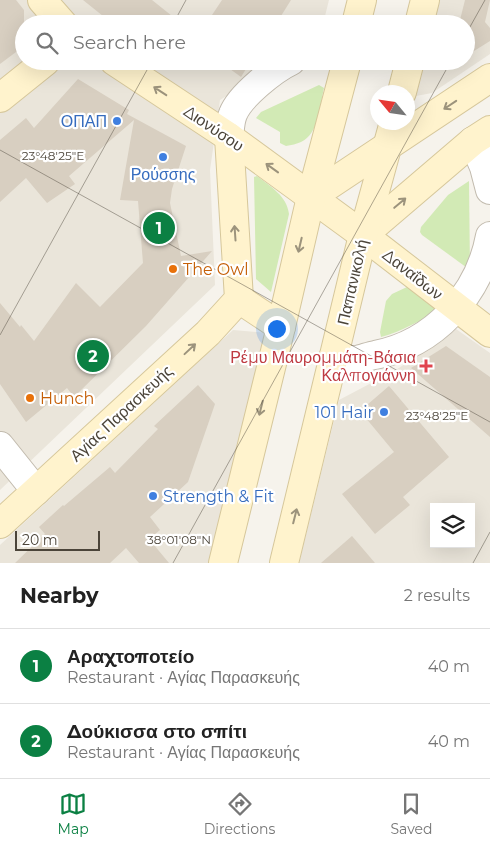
<!DOCTYPE html>
<meta charset="utf-8">
<style>
body{margin:0;font-family:Montserrat,sans-serif;background:#f6f6f6;color:#222}
.controls{position:absolute;right:15px;bottom:15px;display:grid;overflow:hidden;border-radius:0px;box-shadow:0 5px 20px #0002}
.controls button{width:45px;height:45px;display:grid;place-items:center;padding:0;border:0;border-bottom:1px solid #e0e0e0;background:#fff;color:#222;font:25px sans-serif}
.compass{position:absolute;left:370px;top:85px;width:45px;height:45px;border-radius:50%;background:#fff;box-shadow:0 5px 20px #0002;rotate:299deg}
.scale{position:absolute;left:15px;bottom:12px;width:85px;box-sizing:border-box;padding-left:5px;border:2px solid #4b4439;border-top:0;font-size:14px;line-height:18px;white-space:nowrap;color:#4b4439;-webkit-text-stroke:4px #fff;paint-order:stroke}
.you{position:absolute;left:276px;top:328px;width:18px;height:18px;margin:-12px;border:4px solid #fff;border-radius:50%;background:#1a73e8;box-shadow:0 0 0 8px #1a73e833}
.badge{display:grid;place-items:center;width:32px;height:32px;border-radius:50%;background:#0b8043;color:#fff;font-size:16px;font-weight:700}
.pin{position:absolute;translate:-50% -50%;border:2px solid #fff;box-shadow:0 1px 5px #0006}
.list{margin:0;padding:0;list-style:none}
h2{display:flex;justify-content:space-between;align-items:center;height:65px;margin:0;padding:0 20px;font-size:21px}
h2 small{font-size:16px;font-weight:400;color:#767676}
.list li{display:grid;grid-template-columns:32px 1fr auto;gap:15px;align-items:center;box-sizing:border-box;height:75px;padding:0 20px;border-top:1px solid #e0e0e0}
.list b{display:block;font-size:19px;white-space:nowrap}
.list p{margin:0;font-size:16px;white-space:nowrap;color:#767676}
.list em{font-size:16px;font-style:normal;color:#767676}
.icon{flex:none;width:28px;height:28px;fill:none;stroke:currentColor;stroke-width:2;stroke-linecap:round;stroke-linejoin:round}
.map{position:relative;flex:none;width:490px;height:563px;overflow:hidden}
.search{position:absolute;background:#fff;box-shadow:0 5px 20px #0002;left:15px;right:15px;top:15px;height:55px;display:flex;align-items:center;gap:12px;box-sizing:border-box;padding:0 18px;border-radius:28px;color:#767676;font-size:19px}
.sheet{height:215px;background:#fff}
nav{display:flex;justify-content:space-around;align-items:center;box-sizing:border-box;height:70px;border-top:1px solid #e0e0e0;background:#fff;font-size:14px;color:#767676}
nav a{display:grid;justify-items:center;gap:2px}
nav .on{color:#0b8043}
.map>svg:first-child{display:block}
.residential{fill:#eae5da;fill-rule:evenodd}
.green{fill:#d2eab5}
.building{fill:#d8cfc1}
.lines{fill:none;stroke-linecap:round;stroke-linejoin:round}
.street-casing{stroke:#c2bbae;stroke-width:30}
.secondary-casing{stroke:#d6c79b;stroke-width:30}
.street{stroke:#fff;stroke-width:28}
.secondary{stroke:#fff3cd;stroke-width:28}
.oneway{stroke:#9c937c}
.ticks{fill:none;stroke:#4b4439;stroke-width:1;stroke-opacity:0.45}
.shop-dot{fill:#3f7fe0;stroke:#fff;stroke-width:2}
.food-dot{fill:#e8710a;stroke:#fff;stroke-width:2}
.health-dot{fill:#e0444e;stroke:#fff;stroke-width:2}
.labels{text-anchor:middle;stroke-width:4.5;stroke-linejoin:round;paint-order:stroke}
.shop-label{font-size:16px;fill:#366cbe;stroke:#fff;text-anchor:end}
.street-label{font-size:16px;fill:#4b4439;stroke:#fff}
.food-label{font-size:16px;fill:#c56008;stroke:#fff;text-anchor:start}
.health-label{font-size:16px;fill:#be3a42;stroke:#fff;text-anchor:end}
.ticks-label{font-size:12px;text-anchor:middle;fill:#4b4439;stroke:#fff;stroke-width:4.5;stroke-linejoin:round;paint-order:stroke}
</style>
<div class="map">
<svg width="490" height="563" viewBox="0 0 490 563">
<rect width="100%" height="100%" fill="#f6f3ec"/>
<g class="residential">
<path d="M0,0H329L323,24H24V61H282L220,100L210,170L215,285L0,490Z"/>
<path d="M431,0H490V54L432,93L416,96L418,61H466V24H426Z"/>
<path d="M456,329L490,353V563H299L339,400L396,370ZM434,507H471V544H434Z"/>
<path d="M233,330L268,333L211,563H0V545Z"/>
</g>
<g class="green">
<path d="M319,85L324,88C320,105 319,134 301,142C297,144 291,145 286,146L280,143V132L256,118L261,112Z"/>
<path d="M257,176C271,187 287,196 289,214L271,292L256,279L254,177Z"/>
<path d="M469,181L470,270L422,235L420,232L421,227L448,195Z"/>
<path d="M407,287L427,300L440,312C420,319 402,332 381,337L380,332L386,301L392,294Z"/>
</g>
<g class="building">
<path d="M0,0H16L24,10V46L0,64Z"/>
<path d="M83,0H152L182,24H113Z"/>
<path d="M222,0H291L276,24H206Z"/>
<path d="M465,0H490L485,22L490,28V41L466,56V24H459Z"/>
<path d="M219,61H251L241,77Z"/>
<path d="M78,79L129,110L127,114L186,146L172,189L170,203L181,256L212,251L146,326L74,397L67,388L26,422L0,384V303L20,327L21,325L34,341L76,283L100,307L143,263L138,201L120,200L134,120L69,176L75,184L47,203L26,178L0,202V140L26,118L34,128Z"/>
<path d="M446,346L490,377V437L411,368Z"/>
<path d="M198,385L215,404L188,482L150,517L160,530L149,539L169,563H139L126,548L110,563H15L45,534L39,527L63,505L64,506L110,467L115,473L158,429L154,426Z"/>
<path d="M389,386L449,457L403,497L410,505L375,534L342,494L394,452L360,411Z"/>
<path d="M352,536L375,563H321Z"/>
</g>
<g class="lines">
<defs>
<g id="street">
<path d="M229,137C230,130 230,121 233,114C240,96 274,69 291,61"/>
<path d="M473,141L484,167L490,190"/>
<path d="M334,356C340,357 346,360 352,360C359,361 368,356 375,355C434,344 479,295 490,236"/>
<path d="M0,446L36,491"/>
</g>
<g id="secondary">
<path d="M42,0L63,24"/>
<path d="M356,24L362,0"/>
<path d="M419,24L425,0"/>
<path d="M114,61L229,137L363,235L490,333"/>
<path d="M402,92L410,61"/>
<path d="M0,98L46,61"/>
<path d="M311,197L490,78"/>
<path d="M363,235L473,141L490,130"/>
<path d="M239,299L281,327"/>
<path d="M0,524L208,333L239,299L229,137"/>
<path d="M223,563L281,327L311,197L347,61"/>
<path d="M284,563L363,235L394,122"/>
</g>
</defs>
<use href="#street" class="street-casing"/>
<use href="#secondary" class="secondary-casing"/>
<use href="#street" class="street"/>
<use href="#secondary" class="secondary"/>
</g>
<defs><path id="oneway-shaft" d="M-6 0H5M1.5-3L5.5 0L1.5 3" fill="none" stroke-width="1.6" stroke-linecap="round" stroke-linejoin="round" transform="scale(1.25)"/></defs>
<g class="oneway">
<use href="#oneway-shaft" transform="translate(160 91) rotate(-147)"/>
<use href="#oneway-shaft" transform="translate(450 105) rotate(146)"/>
<use href="#oneway-shaft" transform="translate(272 168) rotate(-144)"/>
<use href="#oneway-shaft" transform="translate(400 203) rotate(-40)"/>
<use href="#oneway-shaft" transform="translate(235 233) rotate(-94)"/>
<use href="#oneway-shaft" transform="translate(300 245) rotate(103)"/>
<use href="#oneway-shaft" transform="translate(190 349) rotate(-43)"/>
<use href="#oneway-shaft" transform="translate(261 408) rotate(104)"/>
<use href="#oneway-shaft" transform="translate(295 516) rotate(-76)"/>
</g>
<path class="ticks" d="M173,24L186,0M466,34L485,0M0,150L490,422M0,335L152,61M173,563L451,61M473,563L490,532"/>
<g class="shop-dot">
<circle cx="117" cy="121" r="5"/>
<circle cx="163" cy="157" r="5"/>
<circle cx="384" cy="412" r="5"/>
<circle cx="153" cy="496" r="5"/>
</g>
<g class="food-dot">
<circle cx="173" cy="269" r="5"/>
<circle cx="30" cy="398" r="5"/>
</g>
<path class="health-dot" d="M423.5 358.5h5v5h5v5h-5v5h-5v-5h-5v-5h5z"/>
<g class="labels">
<g class="shop-label">
<text x="107" y="127">ΟΠΑΠ</text>
<text x="163" y="180" text-anchor="middle">Ρούσσης</text>
<text x="374" y="418">101 Hair</text>
<text x="163" y="502" text-anchor="start">Strength &amp; Fit</text>
</g>
<g class="street-label">
<text transform="translate(214 128) rotate(34)" y="6">Διονύσου</text>
<text transform="translate(413 274) rotate(38)" y="6">Δαναΐδων</text>
<text transform="translate(352 282) rotate(-77)" y="6">Παπανικολή</text>
<text transform="translate(121 413) rotate(-43)" y="6">Αγίας Παρασκευής</text>
</g>
<g class="food-label">
<text x="183" y="275">The Owl</text>
<text x="40" y="404">Hunch</text>
</g>
<g class="health-label">
<text x="416" y="363">Ρέμυ Μαυρομμάτη-Βάσια<tspan x="416" dy="18">Καλπογιάννη</tspan></text>
</g>
</g>
<g class="ticks-label">
<text x="53" y="160">23°48'25"E</text>
<text x="437" y="420">23°48'25"E</text>
<text x="179" y="544">38°01'08"N</text>
</g>
</svg>
<div class="controls">
<button><svg class="icon" aria-label="layers" viewBox="0 0 24 24"><path d="M12 4l9 5-9 5-9-5zM3 14l9 5 9-5"/></svg></button>
</div>
<svg class="compass" viewBox="-18 -18 36 36"><path d="M0-13l5 13h-10z" fill="#e53935"/><path d="M0 13l5-13h-10z" fill="#767676"/></svg>
<div class="scale">20 m</div>
<div class="you"></div>
<div class="pin badge" style="left:159px;top:228px">1</div>
<div class="pin badge" style="left:93px;top:356px">2</div>
<div class="search"><svg class="icon" aria-label="search" viewBox="0 0 24 24"><circle cx="10" cy="10" r="6"/><path d="M15 15l6 6"/></svg>Search here</div>
</div>
<section class="sheet">
<h2>Nearby<small>2 results</small></h2>
<ul class="list">
<li><span class="badge">1</span><div><b>Αραχτοποτείο</b><p>Restaurant · Αγίας Παρασκευής</p></div><em>40 m</em></li>
<li><span class="badge">2</span><div><b>Δούκισσα στο σπίτι</b><p>Restaurant · Αγίας Παρασκευής</p></div><em>40 m</em></li>
</ul>
</section>
<nav>
<a class="on"><svg class="icon" aria-label="map" viewBox="0 0 24 24"><path d="M3 6l6-2 6 2 6-2v14l-6 2-6-2-6 2zM9 4v14M15 6v14"/></svg>Map</a>
<a><svg class="icon" aria-label="directions" viewBox="0 0 24 24"><path d="M12 3l9 9-9 9-9-9zM9 14v-3h6M13 9l2 2-2 2"/></svg>Directions</a>
<a><svg class="icon" aria-label="saved" viewBox="0 0 24 24"><path d="M7 4h10v16l-5-4-5 4z"/></svg>Saved</a>
</nav>
